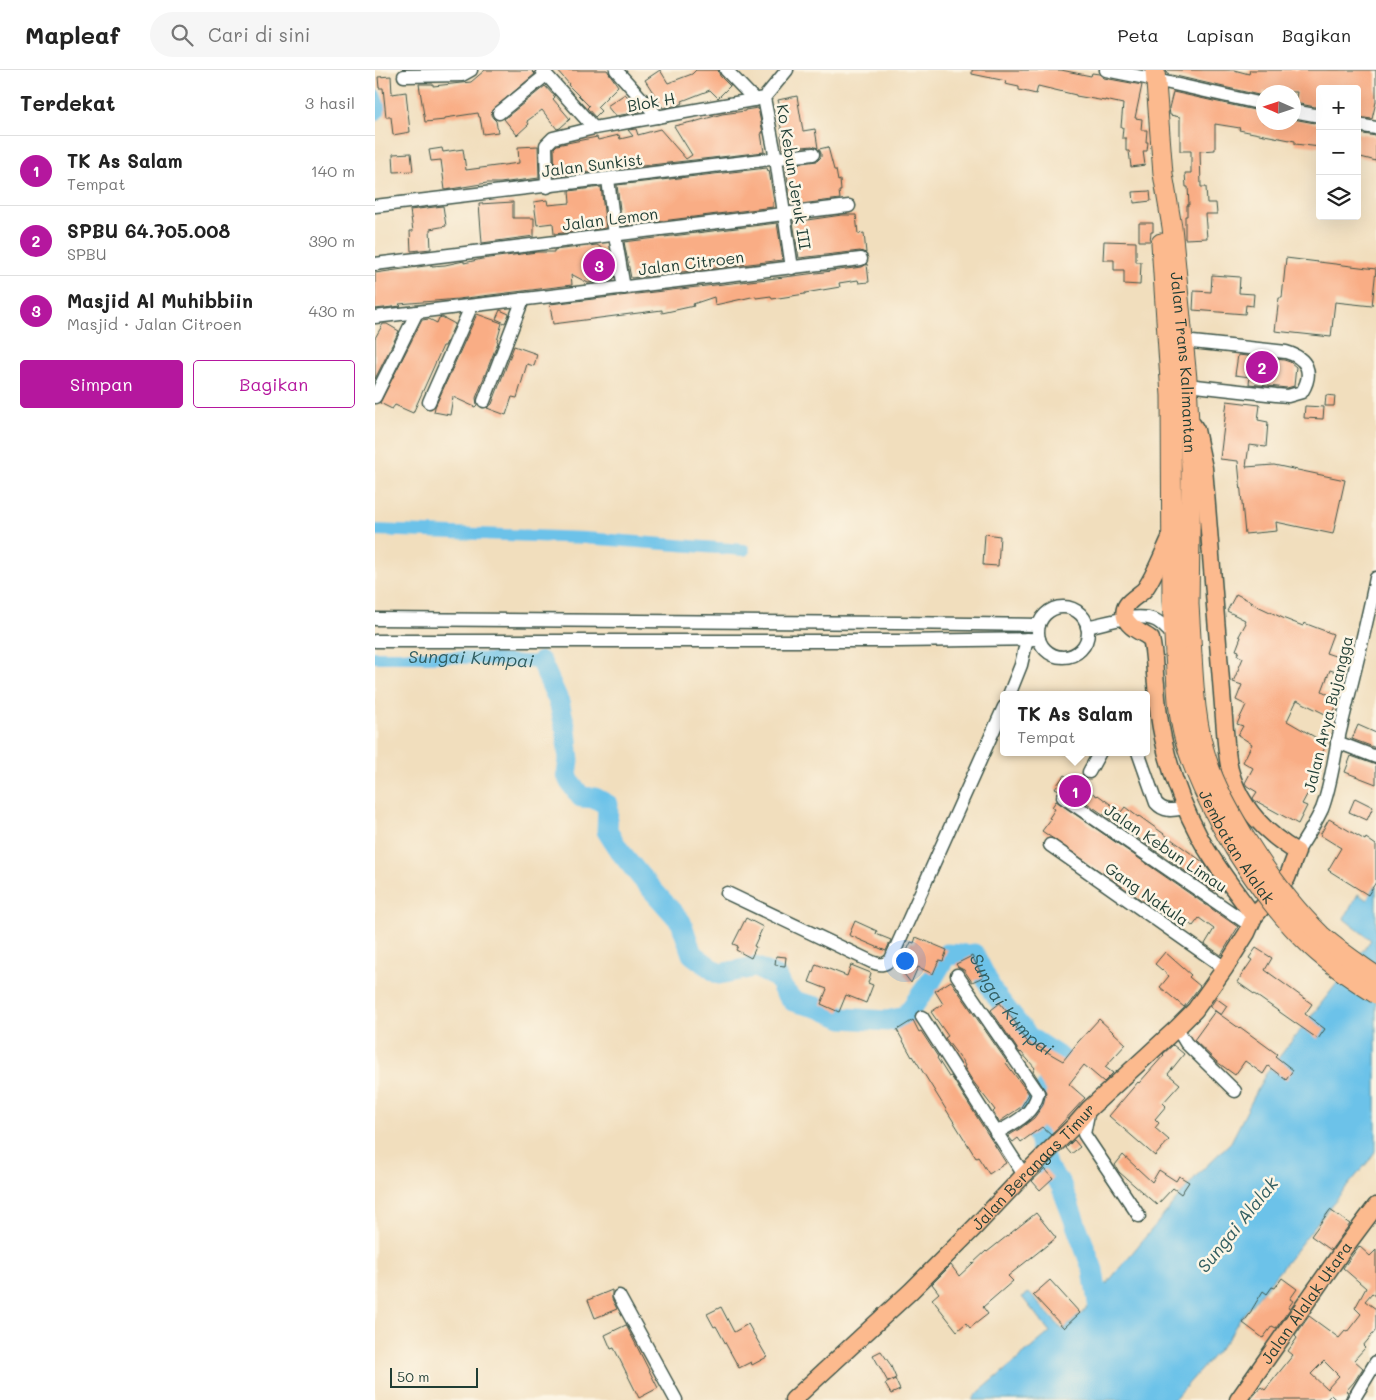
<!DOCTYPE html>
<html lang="id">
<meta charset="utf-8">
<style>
body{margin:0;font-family:Mali,sans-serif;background:#f6f6f6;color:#222}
.controls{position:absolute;right:15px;top:15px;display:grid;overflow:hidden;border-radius:5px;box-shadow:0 5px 20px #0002}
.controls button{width:45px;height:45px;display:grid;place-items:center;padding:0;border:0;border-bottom:1px solid #e0e0e0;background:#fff;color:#222;font:25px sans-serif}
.compass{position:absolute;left:881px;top:15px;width:45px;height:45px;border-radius:50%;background:#fff;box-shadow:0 5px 20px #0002;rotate:273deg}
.scale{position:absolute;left:15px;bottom:12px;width:88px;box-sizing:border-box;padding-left:5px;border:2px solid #1f3d34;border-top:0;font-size:14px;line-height:18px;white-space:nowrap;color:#1f3d34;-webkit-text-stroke:4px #fcf5e5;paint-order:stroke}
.you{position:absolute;left:529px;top:890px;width:18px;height:18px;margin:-12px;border:4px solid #fff;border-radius:50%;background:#1a73e8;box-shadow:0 0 0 8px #1a73e833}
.badge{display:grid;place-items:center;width:32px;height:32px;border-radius:50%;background:#b5179e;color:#fff;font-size:16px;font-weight:700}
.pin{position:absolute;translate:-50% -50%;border:2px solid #fff;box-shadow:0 1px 5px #0006}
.popup{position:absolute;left:625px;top:621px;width:150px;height:65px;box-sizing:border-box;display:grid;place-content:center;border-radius:5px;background:#fff;filter:drop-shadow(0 1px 4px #0005);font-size:16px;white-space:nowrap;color:#767676}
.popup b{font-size:19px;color:#222}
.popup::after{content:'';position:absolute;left:50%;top:100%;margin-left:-10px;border:10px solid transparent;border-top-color:#fff}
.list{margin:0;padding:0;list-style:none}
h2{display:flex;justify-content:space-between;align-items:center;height:65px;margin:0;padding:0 20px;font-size:21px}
h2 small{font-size:16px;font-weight:400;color:#767676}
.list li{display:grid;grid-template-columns:32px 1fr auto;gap:15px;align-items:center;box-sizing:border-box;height:70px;padding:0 20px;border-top:1px solid #e0e0e0}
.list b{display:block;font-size:19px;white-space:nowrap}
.list p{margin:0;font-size:16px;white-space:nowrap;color:#767676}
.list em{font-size:16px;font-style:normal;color:#767676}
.actions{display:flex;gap:10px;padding:15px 20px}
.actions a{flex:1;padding:11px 0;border:1px solid #b5179e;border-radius:5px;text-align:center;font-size:18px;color:#b5179e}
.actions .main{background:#b5179e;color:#fff}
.icon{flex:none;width:28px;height:28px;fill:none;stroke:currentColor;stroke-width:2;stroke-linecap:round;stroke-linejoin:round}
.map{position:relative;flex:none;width:1001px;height:1330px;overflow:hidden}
header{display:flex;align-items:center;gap:30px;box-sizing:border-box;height:70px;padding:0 25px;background:#fff;border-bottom:1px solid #e0e0e0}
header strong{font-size:24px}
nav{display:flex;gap:28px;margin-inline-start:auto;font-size:18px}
.search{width:350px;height:45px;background:#f6f6f6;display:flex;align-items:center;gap:12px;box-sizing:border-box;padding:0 18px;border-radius:28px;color:#767676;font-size:19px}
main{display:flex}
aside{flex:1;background:#fff}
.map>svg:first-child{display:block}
.water{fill:#6cc2e9;stroke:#46808e}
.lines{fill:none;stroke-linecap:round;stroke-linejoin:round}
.canal{stroke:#6cc2e9;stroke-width:12}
.river{stroke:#6cc2e9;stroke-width:21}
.building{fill:#f9ad85;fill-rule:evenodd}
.minor-casing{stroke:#3e5549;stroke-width:15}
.major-casing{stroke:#3e5549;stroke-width:19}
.highway-casing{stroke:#3e5549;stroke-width:21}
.minor{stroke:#fff;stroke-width:12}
.major{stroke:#fcba8e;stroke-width:16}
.highway{stroke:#fcba8e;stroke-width:19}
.highway-bridge-casing{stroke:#3e5549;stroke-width:21;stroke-linecap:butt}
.highway-bridge{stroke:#fcba8e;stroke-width:19}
.labels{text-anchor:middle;stroke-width:5;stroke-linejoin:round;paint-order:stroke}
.street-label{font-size:16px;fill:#1f3d34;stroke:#fcf5e5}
.water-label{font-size:18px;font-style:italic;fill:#325e61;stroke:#fcf5e5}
</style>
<header>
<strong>Mapleaf</strong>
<div class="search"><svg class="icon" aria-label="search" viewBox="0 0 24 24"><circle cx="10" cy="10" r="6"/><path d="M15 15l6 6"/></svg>Cari di sini</div>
<nav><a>Peta</a><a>Lapisan</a><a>Bagikan</a></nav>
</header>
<main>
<aside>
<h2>Terdekat<small>3 hasil</small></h2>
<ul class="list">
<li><span class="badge">1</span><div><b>TK As Salam</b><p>Tempat</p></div><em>140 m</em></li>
<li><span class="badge">2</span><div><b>SPBU 64.705.008</b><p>SPBU</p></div><em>390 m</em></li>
<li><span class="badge">3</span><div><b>Masjid Al Muhibbiin</b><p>Masjid · Jalan Citroen</p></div><em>430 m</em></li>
</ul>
<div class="actions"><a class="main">Simpan</a><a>Bagikan</a></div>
</aside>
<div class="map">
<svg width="1001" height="1330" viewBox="0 0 1001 1330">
<rect width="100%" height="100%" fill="#fcf5e5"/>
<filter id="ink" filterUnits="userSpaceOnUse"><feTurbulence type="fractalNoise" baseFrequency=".02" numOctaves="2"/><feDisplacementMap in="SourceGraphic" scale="10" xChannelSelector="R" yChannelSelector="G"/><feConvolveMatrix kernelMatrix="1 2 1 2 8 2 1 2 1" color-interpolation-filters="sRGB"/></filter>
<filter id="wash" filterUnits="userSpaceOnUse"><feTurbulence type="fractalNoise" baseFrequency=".0096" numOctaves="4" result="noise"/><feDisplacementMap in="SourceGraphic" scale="20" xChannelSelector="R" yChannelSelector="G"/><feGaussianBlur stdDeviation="1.12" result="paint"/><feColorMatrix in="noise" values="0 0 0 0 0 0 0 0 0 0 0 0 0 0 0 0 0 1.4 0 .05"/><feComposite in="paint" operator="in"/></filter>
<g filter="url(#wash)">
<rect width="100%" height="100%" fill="#f1debd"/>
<path class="water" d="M1001,815V1080L993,1092L957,1134L902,1204L864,1250L853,1269L799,1330H597L604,1322L675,1262L647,1227L654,1223L688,1260L708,1242L822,1105L856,1072L890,1005L996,870L969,849L983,824L992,830Z"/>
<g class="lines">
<g class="canal">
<path d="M0,25L5,38L4,42L0,45"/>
<path d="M0,460L210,468L369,480"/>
<path id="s1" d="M0,587H76L166,592"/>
</g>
<path class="river" id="s2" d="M166,592L184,632L191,660L194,690L192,705L195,712L206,727L220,728L233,735L232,761L244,780L265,806L306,852L317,884L344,904L380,897L403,908L408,919L418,931L445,938L468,948L512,951L530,947L556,911L572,884C581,884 590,886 599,884L618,922L646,958L655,968L686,988L683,998L654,1046L664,1068L672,1098L686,1115L718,1200L726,1253"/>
</g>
<g id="blocks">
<g class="building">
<path d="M110,0H156L160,4L117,40L116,45L118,48L121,51L123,62L108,64L105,47H104L103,43L70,48V50L50,52L44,14H58V16L96,12Z"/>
<path d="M182,0H232L243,16L222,37L226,41L220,47L212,38L214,36L193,15L194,14Z"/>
<path d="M285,0L293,13L317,4L321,0H343L345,6L355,16L343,28L335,20L307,31L308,33L304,35L288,38L270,10Z"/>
<path d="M597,0H686L716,6L717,3L724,4L729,8L767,15L760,48L767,49L766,60H772L771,72H773L772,81H768L770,95L756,97L754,81H751V68H747L748,57H746L748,34L730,30V31L701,26V25L663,16L661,24L644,20V17L630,14L631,11L597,4Z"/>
<path d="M791,0H859L874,4L875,0H1001V32L997,49L982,47V19H945V38L920,33L922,22H888V26L792,4Z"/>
<path d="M16,6L17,24L31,22L35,62L18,65L16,47H11L8,18H4L3,7Z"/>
<path d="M170,16L180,27L178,29L195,49L185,58L182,59L167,40L152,51L154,54L142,65L129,49Z"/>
<path d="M798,22L888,42V52H918V49L945,54V77L920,74V71L879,63L864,60L865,58L840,54V80L825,81L826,117H831L832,133H841L842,144H830L832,168L810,169V146H812V135H814L813,117H811L810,103H816V81H805V47L795,45L794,38Z"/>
<path d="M250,24L266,40L265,42L240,46L232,36Z"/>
<path d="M422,26L428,61L440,59L443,78L437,76L408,79L406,66H408L404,49L408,48L403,30Z"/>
<path d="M383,38L388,63H386L389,82L180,106L179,78L182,75L222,67L223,70L244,65L245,69L258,66L253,60L261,59L263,65L285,59L311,89L317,85L299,56L321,51L319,52L347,44L370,41V40Z"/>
<path d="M982,63L1001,66V91L982,86Z"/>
<path d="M163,76L164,108L125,113H112L70,120L66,90L56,91L54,80L67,78L68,82L88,79L91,100L144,93L143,77Z"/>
<path d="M453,77L459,100H461L463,111L465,110L466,121H464L465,129L418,135L417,129H415L411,95L442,91L446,87V83L444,79Z"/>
<path d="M36,83L38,101L19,102L18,84Z"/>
<path d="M392,98L393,101L394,100L399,132H398V137L247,156L242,115Z"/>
<path d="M226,117L231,158L179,164L178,153L162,155L159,132L172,130L173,135L195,133L194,121Z"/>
<path d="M775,121L776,131L759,133L758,122Z"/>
<path d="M138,132V148H159V166L107,173L104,134Z"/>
<path d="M68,136L71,156L55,159L56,179L36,181L35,161H38L35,140Z"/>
<path d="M467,145H481L483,164L489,163L491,183L485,181L424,188L418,152Z"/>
<path d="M402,153L408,190L256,208L249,172Z"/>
<path d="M764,153H778V162H776L775,171H764Z"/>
<path d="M729,171L761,172V192H766L765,215L749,214V200H739V190H728Z"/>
<path d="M222,175L235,183L239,210L213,213L196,204L197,215L83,229L24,234L26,236L0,239V203L57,195V196L70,195L89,191V193L107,189L162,182H179V180Z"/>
<path d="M911,188L1001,199L997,236L960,232L956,267L900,261L904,228H907Z"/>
<path d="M492,194L494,212L484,213L483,210L464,213L465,217L430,223V224L397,229L396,226L381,228V226L340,235L339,227L318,234L319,236L287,243V240L178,254L175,234L418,206L487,197Z"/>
<path d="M837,205L865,207L864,223L879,224L878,236L871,235L870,244L818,240L819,221L836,222Z"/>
<path d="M125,240L134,244L130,253L121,249Z"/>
<path d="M102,244L127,253L122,271L123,272L101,328L102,335L100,337L78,327L75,345L59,342L60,337Z"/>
<path d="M67,247L80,254L70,276H68L38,343L20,335L17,339L5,333L47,250L54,249L62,253L64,248Z"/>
<path d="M8,254H12L24,261L0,309V268Z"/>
<path d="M139,276L162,284L159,296L152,294L142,328L137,327L131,345L112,338L117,334Z"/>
<path d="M863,285L909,290L915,292L921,297L919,316L912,318L874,314L875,307L860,305Z"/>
<path d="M951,325L960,326L959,336H950Z"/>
<path d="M852,331L885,335L883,350L893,352L891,377L874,375L871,397L899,395L970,410L958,464L901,452L902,461L870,464L863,391L845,389Z"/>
<path d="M930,336L949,337L948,349L929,348Z"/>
<path d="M610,464L625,466L623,496L608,495Z"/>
<path d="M861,524L877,532L876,533L910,549L928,556L929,553L958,564L951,583L966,588L961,602L955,600L947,621L964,630L956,647L922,630L912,651L952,674L941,694L947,697L935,722L934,721L927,734L932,736L923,754L879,730L878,728L882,722L872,716L870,713L878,698L868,692L877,674L863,665L868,656L862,654L871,635L861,630L867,615L858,612L868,588L862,585L864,581L861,580L866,567L864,566L871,553L869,552L870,550L852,541Z"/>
<path d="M983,655L1001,663V678L977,669Z"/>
<path d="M976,686L1001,695V714L970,702Z"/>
<path d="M689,705L722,726L723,725L746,742L750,737L763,747L764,746L828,792L844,815L839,821L693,720L688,719L684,720L680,718Z"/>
<path d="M980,728L998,737L992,750L974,742Z"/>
<path d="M681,731L863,857L846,885L830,874L839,859L824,848L818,856L806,848L801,854L667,761L676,749L674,748L680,739L677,737Z"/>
<path d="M954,749L990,770L991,768L1001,775V812L993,825L953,800L966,778L945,765Z"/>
<path d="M371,848L388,857L379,876L381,877L376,888L361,880L363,876L358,874Z"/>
<path d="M480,851L502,861L501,864L516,870L511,881L474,865Z"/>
<path d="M541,867L572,880L568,891L564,890L558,904L543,897L536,913L529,904L534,893L531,892L534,884L531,883L536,872L539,873Z"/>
<path d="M881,878L897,888L890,900L937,934L930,944L950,959L943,969L862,912L877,890L874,888Z"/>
<path d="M790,882L816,905L814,907L825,916L809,937L785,917L794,906L780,894Z"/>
<path d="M401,886L411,887L410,896L400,895Z"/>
<path d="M597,886L608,907L597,912L589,900L583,897L581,894Z"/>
<path d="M441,894L472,906L476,895L496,903L493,913L498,915L491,933L471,925L464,942L446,934L452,919L434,912Z"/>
<path d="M576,911L632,992L631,993L654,1024L646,1037L624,1052L618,1042L620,1040L597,1010L589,997L590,996L588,992L570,968L573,966L556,942L568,934L560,921Z"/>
<path d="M841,928L852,936L846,945L835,937Z"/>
<path d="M625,933L643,956L641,958L657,977L660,975L688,991L703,972L724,949L751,974L730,997L738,1003L729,1012L709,995L694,1014L710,1028L676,1065L667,1057L646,1072L643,1068L638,1072L633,1066L646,1058L659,1048L668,1035L671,1022L658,1001L660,998L646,982L645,983L616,940Z"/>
<path d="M840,941L864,958L865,957L902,984L900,986L918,1000L911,1010L893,996L888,1004L870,991L860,1005L842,992L819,970Z"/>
<path d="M538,950L544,962L546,961L563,987L562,988L574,1007L576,1006L631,1093L614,1104L603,1087L601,1088L538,986L537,987L522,960Z"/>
<path d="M798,975L809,984L793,1004L805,1014L788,1033L791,1036L780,1049L784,1053L780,1058L794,1070L780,1086L734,1046L763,1012L764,1013L789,985L788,984Z"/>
<path d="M699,1070L705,1077L696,1084L691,1078Z"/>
<path d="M748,1085L777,1112L784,1100L801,1111L804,1106L814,1112L806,1124L798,1118L782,1135L744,1102L740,1095Z"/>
<path d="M670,1099L678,1108L665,1120L657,1111Z"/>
<path d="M955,1140L975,1154L956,1180L936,1166Z"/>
<path d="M661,1143L681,1168L633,1206L638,1211L608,1237L613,1244L595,1258L591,1253L582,1261L557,1229L564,1223L557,1214L576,1195L584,1206L611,1181L612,1182Z"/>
<path d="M984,1176L995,1186L1001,1180V1226L997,1223L990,1231L1001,1239V1260L988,1276L990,1278L979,1290L988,1298L979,1312L971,1321L973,1322L970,1329L961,1330L956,1325L951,1330H875L886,1317L890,1320L918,1285L913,1281L922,1268L920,1266L934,1246L964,1268L970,1261L972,1262L986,1244L980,1238L991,1218L968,1198ZM949,1291L964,1306L952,1319L936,1304Z"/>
<path d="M907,1208L922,1219L915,1229L918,1231L913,1238L915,1239L901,1258L897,1256L888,1268L868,1253L877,1241H876L888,1221L892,1224L897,1217L900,1218Z"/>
<path d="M675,1210L705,1243L689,1258L658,1225Z"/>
<path d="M237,1220V1229L242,1239L220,1248L213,1230Z"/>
<path d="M346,1237L359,1262L373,1254L392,1287L377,1295L376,1292L364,1298L341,1256L339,1257L332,1244Z"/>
<path d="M251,1255L283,1318L264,1328L239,1278L236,1279L230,1265Z"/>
<path d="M506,1281L515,1294L521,1308L513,1312L498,1285Z"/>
<path d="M520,1309L525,1320L516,1324L510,1314Z"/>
</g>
</g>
</g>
<g filter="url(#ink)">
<use href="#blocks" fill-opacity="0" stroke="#3e5549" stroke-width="1"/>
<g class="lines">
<defs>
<g id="minor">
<path d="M167,0L219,58"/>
<path d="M241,0L283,47"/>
<path d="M351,0L380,30"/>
<path d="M412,0L389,28L401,89L417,198"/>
<path d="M731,0L771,8"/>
<path d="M29,6L87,5L96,0"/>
<path d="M781,10L888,34"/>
<path d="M918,41L945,46"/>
<path d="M124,43L171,5"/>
<path d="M982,55L1001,58"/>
<path d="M233,109L240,165L249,218"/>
<path d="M172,117L171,75L178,68L219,58L389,28"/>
<path d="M0,136L438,84"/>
<path d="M0,194L474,136"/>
<path d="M0,247L486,189"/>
<path d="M808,271L911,282C932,288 939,302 927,322L913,326L901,325L812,315"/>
<path d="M0,327L42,242"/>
<path d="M109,331L148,229"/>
<path d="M54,332L96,237"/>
<circle cx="688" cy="562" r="25"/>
<path d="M0,549L523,553L664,555"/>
<path d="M712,557C731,553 762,542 780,550C787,553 792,560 798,565"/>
<path d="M0,571H523L664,569"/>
<path d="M634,625L646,595L652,569"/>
<path d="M962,672L1001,687"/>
<path d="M763,682L781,733C790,743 799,740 811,738"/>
<path d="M714,702L725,682"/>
<path d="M688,727L876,856"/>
<path d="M675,775L850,898"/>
<path d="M922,782C931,768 940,754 947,739C957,713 959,684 966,657C978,607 991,558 1001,508"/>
<path d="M352,823L497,892C505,895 509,896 516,889L629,637"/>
<path d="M582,905L663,1023C658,1045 639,1053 621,1063"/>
<path d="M547,947L649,1105"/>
<path d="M802,958L811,973L860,1021"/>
<path d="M714,1039L709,1064L764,1146"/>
<path d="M244,1226L301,1330"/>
<path d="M978,1330L1001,1292"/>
</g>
<g id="major">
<path d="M797,464C790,478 778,510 769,520C761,528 746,533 750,547C753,558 767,562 776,569C780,585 779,598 781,614C782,632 784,650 788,668C795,702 808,736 825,768C840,796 861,821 879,847"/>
<path id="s3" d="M418,1330L536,1221L599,1158L649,1105L700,1055L714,1039L802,958L820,940L850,898L872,863L879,847L912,808L922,782C890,763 865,737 855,700C853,692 852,682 851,673L829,398L821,360L818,355"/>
<path id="s4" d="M863,1330L968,1180L1001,1136"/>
</g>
<g id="highway">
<path id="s5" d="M780,0L788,104L797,157L812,309L816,399L814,534L817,585"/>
<path d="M786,173L796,326L797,530L800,584"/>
</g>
</defs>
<use href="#minor" class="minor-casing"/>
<use href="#major" class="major-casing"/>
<use href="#highway" class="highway-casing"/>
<use href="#minor" class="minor"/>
<use href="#major" class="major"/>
<use href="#highway" class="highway"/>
<defs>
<g id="highway-bridge">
<path id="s6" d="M800,584C802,613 802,643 810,671C821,709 839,744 859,778C882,814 906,848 937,877C956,895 979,910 1001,924"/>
<path d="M817,585C819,620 821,656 832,690C840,716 855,742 869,766C892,803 915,835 946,865C963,880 982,893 1001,906"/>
</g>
</defs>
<use href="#highway-bridge" class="highway-bridge-casing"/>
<use href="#highway-bridge" class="highway-bridge"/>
</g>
</g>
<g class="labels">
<g class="street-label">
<text transform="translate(276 32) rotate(-10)" y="6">Blok H</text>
<text transform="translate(217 95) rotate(-7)" y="6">Jalan Sunkist</text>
<text transform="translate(419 107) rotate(81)" y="6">Ko Kebun Jeruk III</text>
<text transform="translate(235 149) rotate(-7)" y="6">Jalan Lemon</text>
<text transform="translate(316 193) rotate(-7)" y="6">Jalan Citroen</text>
<text dy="6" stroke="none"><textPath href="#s5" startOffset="294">Jalan Trans Kalimantan</textPath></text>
<text transform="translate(953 644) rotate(-76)" y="6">Jalan Arya Bujangga</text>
<text dy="6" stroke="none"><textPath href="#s6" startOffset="206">Jembatan Alalak</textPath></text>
<text transform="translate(791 778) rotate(34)" y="6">Jalan Kebun Limau</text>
<text transform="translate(772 824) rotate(35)" y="6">Gang Nakula</text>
<text dy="6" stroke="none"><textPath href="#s3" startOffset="335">Jalan Berangas Timur</textPath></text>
<text dy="6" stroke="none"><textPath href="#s4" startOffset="119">Jalan Alalak Utara</textPath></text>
</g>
<g class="water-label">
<text dy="6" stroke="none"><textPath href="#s1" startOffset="96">Sungai Kumpai</textPath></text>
<text dy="6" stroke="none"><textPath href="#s2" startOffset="756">Sungai Kumpai</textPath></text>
<text transform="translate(863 1155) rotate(-51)" y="6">Sungai Alalak</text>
</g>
</g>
</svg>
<div class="controls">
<button>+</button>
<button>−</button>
<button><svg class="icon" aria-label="layers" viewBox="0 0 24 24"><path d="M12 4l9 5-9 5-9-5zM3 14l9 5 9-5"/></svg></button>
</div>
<svg class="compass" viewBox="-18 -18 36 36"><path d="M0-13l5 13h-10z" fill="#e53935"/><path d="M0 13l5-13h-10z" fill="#767676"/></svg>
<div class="scale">50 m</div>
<div class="you"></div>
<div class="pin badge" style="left:700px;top:721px">1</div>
<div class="popup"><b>TK As Salam</b>Tempat</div>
<div class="pin badge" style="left:887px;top:297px">2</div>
<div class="pin badge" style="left:224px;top:195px">3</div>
</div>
</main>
